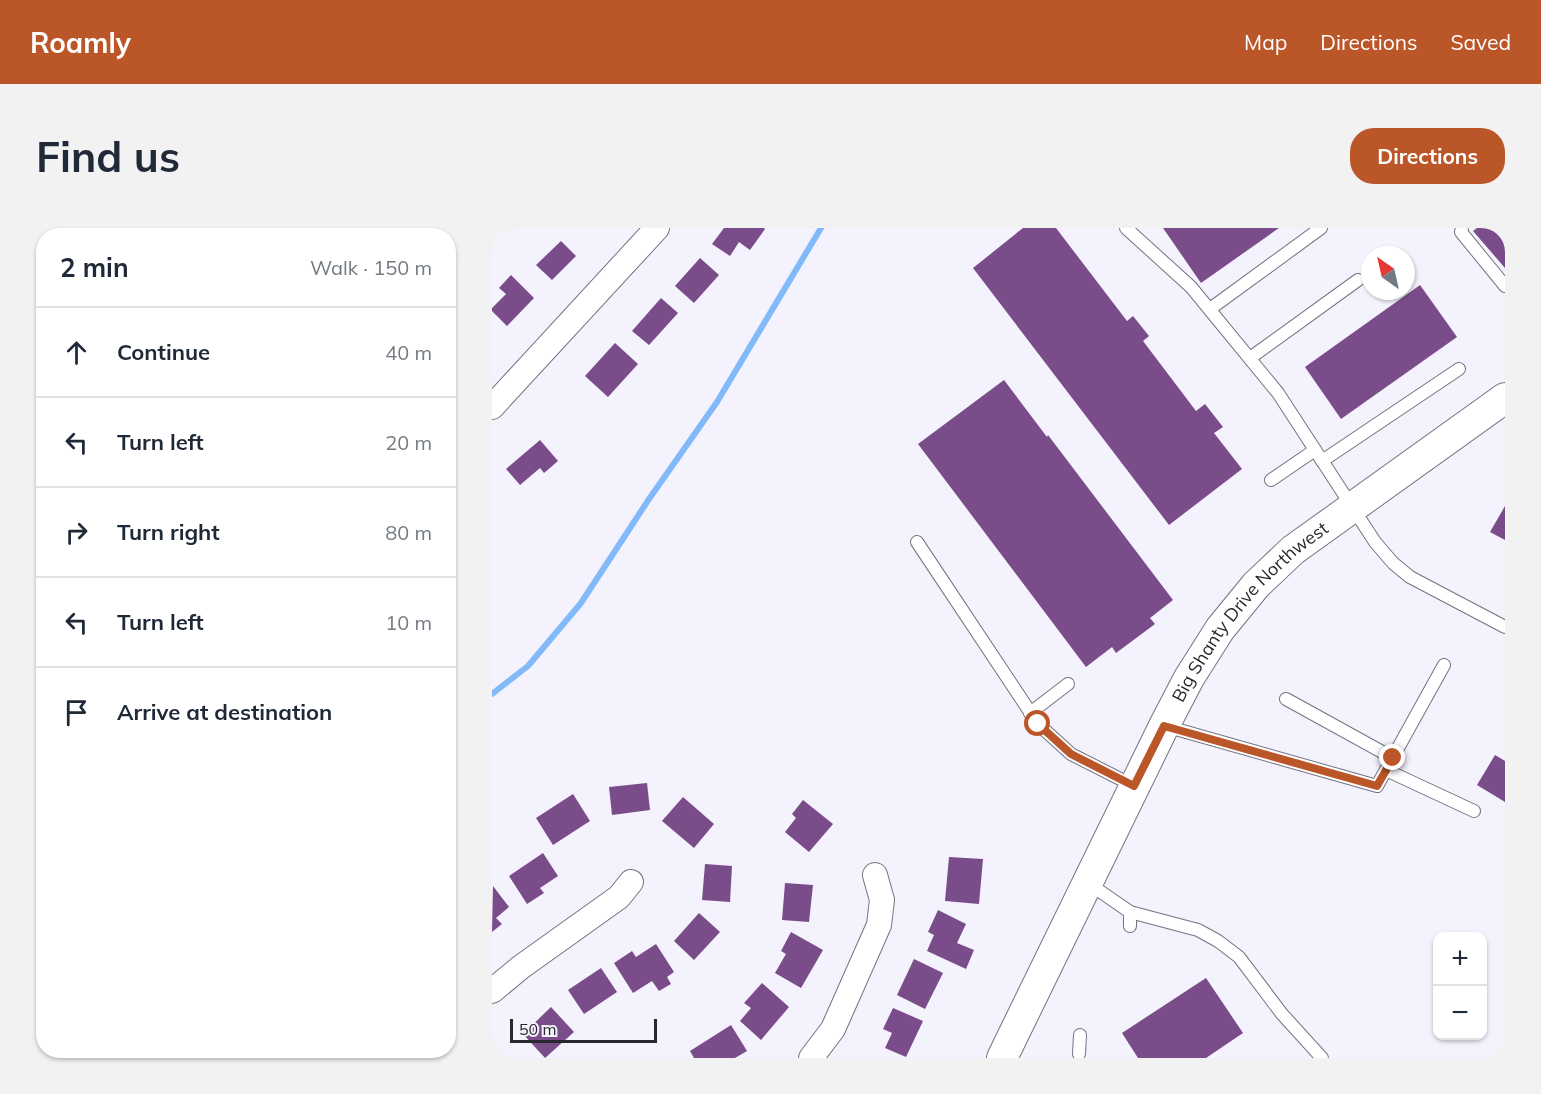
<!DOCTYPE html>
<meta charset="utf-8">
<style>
body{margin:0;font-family:Mulish,sans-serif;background:#f2f2f3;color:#1f2937}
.controls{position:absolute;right:18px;bottom:18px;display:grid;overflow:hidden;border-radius:12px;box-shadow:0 2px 4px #0004}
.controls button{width:54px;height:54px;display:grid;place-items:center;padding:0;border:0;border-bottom:2px solid #e0e1e3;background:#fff;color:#1f2937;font:30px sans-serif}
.compass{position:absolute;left:869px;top:18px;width:54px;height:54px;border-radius:50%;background:#fff;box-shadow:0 2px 4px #0004;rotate:326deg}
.scale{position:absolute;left:18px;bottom:15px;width:147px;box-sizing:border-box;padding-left:6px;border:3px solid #28272d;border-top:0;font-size:16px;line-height:21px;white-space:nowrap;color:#28272d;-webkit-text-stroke:4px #f4f2fc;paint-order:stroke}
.stop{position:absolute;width:18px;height:18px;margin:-14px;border:4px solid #bb5628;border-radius:50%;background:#fff}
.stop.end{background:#bb5628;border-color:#fff;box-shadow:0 2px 6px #0008}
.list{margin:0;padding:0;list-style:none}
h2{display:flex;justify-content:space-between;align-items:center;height:78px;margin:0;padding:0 24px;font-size:26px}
h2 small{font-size:20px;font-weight:400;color:#747a83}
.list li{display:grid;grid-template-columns:39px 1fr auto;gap:18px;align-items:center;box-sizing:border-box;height:90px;padding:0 24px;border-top:2px solid #e0e1e3}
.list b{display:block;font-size:22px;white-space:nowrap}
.list em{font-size:20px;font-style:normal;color:#747a83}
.icon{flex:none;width:33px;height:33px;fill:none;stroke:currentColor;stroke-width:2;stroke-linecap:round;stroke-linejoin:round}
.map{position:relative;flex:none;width:1013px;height:830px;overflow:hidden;border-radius:24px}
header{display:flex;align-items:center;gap:36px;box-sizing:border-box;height:84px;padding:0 30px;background:#bb5628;color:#fff}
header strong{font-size:28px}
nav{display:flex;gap:33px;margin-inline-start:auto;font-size:21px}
.intro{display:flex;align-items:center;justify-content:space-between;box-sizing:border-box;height:144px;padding:0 36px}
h1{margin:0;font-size:42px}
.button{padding:15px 27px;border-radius:24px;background:#bb5628;color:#fff;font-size:21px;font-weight:700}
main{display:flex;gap:36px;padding:0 36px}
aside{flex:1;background:#fff;border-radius:24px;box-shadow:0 2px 4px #0004}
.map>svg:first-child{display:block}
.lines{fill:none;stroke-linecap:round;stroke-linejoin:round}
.stream{stroke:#81b9f9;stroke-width:6}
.building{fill:#7a4c8a}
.service-casing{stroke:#757280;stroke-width:14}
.minor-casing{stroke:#757280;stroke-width:26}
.tertiary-casing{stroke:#757280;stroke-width:32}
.service{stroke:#fff;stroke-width:12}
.minor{stroke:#fff;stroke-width:24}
.tertiary{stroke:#fff;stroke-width:30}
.route{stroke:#bb5628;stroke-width:8}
.labels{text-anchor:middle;stroke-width:6;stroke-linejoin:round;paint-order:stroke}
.street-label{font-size:18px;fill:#28272d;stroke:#f4f2fc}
</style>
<header>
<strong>Roamly</strong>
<nav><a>Map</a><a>Directions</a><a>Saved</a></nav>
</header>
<div class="intro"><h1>Find us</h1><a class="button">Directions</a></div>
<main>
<aside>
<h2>2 min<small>Walk · 150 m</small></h2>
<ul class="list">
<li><svg class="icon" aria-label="ahead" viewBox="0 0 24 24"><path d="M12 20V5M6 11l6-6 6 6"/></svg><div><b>Continue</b></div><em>40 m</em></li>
<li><svg class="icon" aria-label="left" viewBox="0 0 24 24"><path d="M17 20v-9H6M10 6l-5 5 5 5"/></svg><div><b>Turn left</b></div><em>20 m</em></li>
<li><svg class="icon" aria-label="right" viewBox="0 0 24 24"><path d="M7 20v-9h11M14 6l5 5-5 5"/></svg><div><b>Turn right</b></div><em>80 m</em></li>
<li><svg class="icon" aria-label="left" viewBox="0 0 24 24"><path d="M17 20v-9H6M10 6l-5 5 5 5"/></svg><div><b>Turn left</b></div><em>10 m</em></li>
<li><svg class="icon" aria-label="arrive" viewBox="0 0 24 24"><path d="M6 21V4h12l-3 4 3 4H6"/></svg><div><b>Arrive at destination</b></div></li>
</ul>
</aside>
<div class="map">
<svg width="1013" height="830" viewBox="0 0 1013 830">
<rect width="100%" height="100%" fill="#f4f2fc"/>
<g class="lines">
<path class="stream" d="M0,466L36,438L89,375L157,271L225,174L329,0"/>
</g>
<g class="building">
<path d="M232,0H272L273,1L258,22L247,14L238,28L220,16Z"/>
<path d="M531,0H564L635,93L641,88L657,108L651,113L704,183L713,176L731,199L722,205L750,241L677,297L481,40Z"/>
<path d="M671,0H787L709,55Z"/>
<path d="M985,0H1013V40L981,3Z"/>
<path d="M69,13L84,28L60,52L44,37Z"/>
<path d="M208,30L227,47L202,75L183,58Z"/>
<path d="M19,47L42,70L15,98L0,83V80L14,66L7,60Z"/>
<path d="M928,57L965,109L849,191L813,139Z"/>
<path d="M169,70L186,85L157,117L140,103Z"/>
<path d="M123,115L146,136L116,169L93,148Z"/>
<path d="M512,152L555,209L556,207L681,372L658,390L663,396L624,425L620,419L594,439L426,216Z"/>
<path d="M48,212L66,233L52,245L48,240L28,257L14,241Z"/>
<path d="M1013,278V312L998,304Z"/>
<path d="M1003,527L1013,533V574L985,557Z"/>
<path d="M155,555L158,582L120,587L117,559Z"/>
<path d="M81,566L98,593L61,617L44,590Z"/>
<path d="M191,569L222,596L202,620L170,593Z"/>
<path d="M311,572L341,596L317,624L293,604L304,590L300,586Z"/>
<path d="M51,625L66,648L48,660L52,665L35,676L17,648Z"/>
<path d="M457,629L491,631L487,676L453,673Z"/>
<path d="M213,636L240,638L238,674L210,672Z"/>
<path d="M293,655L321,657L317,694L290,692Z"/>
<path d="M1,658L17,679L4,690L10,696L0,704Z"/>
<path d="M446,682L474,696L465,715L482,722L474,741L435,723L442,707L436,704Z"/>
<path d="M207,685L228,704L202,732L182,713Z"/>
<path d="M299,704L331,722L309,760L283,745L294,726L289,723Z"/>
<path d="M164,716L182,744L175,749L179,756L167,763L160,753L141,765L122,735L140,723L144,729Z"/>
<path d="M422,731L451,745L433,781L405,767Z"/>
<path d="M109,740L125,764L92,786L76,762Z"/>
<path d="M714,750L751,805L714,830H646L630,805Z"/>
<path d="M270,755L297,779L269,812L248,793L259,780L252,775Z"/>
<path d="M59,779L82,804L53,830L31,806Z"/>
<path d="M401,780L431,793L414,829L393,820L400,805L391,801Z"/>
<path d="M239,797L255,823L243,830H202L198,823Z"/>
</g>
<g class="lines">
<defs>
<g id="service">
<path d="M634,0L699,59L786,165L883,314L901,335L918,349L1013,399"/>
<path d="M970,0L969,4L1013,58"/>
<path d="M718,81L829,0"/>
<path d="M758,130L866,52"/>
<path d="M830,233L967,141"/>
<path d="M779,252L823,222"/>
<path d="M425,314L546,496L579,526L642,558"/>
<path d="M794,471L901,530"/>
<path d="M538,485L576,456"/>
<path d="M673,498L885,558L952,437"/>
<path d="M894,542L982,583"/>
<path d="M596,655L638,684L706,702L726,713L747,729L790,786L830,830"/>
<path d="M638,698V684"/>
<path d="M587,826L588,807"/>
</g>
<g id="minor">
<path d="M0,179L165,0"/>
<path d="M0,763L29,739L127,669L139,654"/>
<path d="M319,830L341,801L387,697L390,672L383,647"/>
</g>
<g id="tertiary">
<path id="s1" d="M510,830L672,498L697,450L728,401L764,357L801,322L1013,170"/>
</g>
</defs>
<use href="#service" class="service-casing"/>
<use href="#minor" class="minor-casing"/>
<use href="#tertiary" class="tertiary-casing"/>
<use href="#service" class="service"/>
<use href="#minor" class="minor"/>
<use href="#tertiary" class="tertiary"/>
</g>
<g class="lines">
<path class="route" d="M546,496L579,526L642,558L672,498L885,558L901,530"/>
</g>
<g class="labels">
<g class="street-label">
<text dy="6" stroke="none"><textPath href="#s1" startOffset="514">Big Shanty Drive Northwest</textPath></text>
</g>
</g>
</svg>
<div class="controls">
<button>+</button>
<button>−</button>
</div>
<svg class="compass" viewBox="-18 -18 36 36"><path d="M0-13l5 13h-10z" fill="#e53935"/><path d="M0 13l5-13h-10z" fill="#747a83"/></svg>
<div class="scale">50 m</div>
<div class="stop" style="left:546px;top:496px"></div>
<div class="stop end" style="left:901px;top:530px"></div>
</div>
</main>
